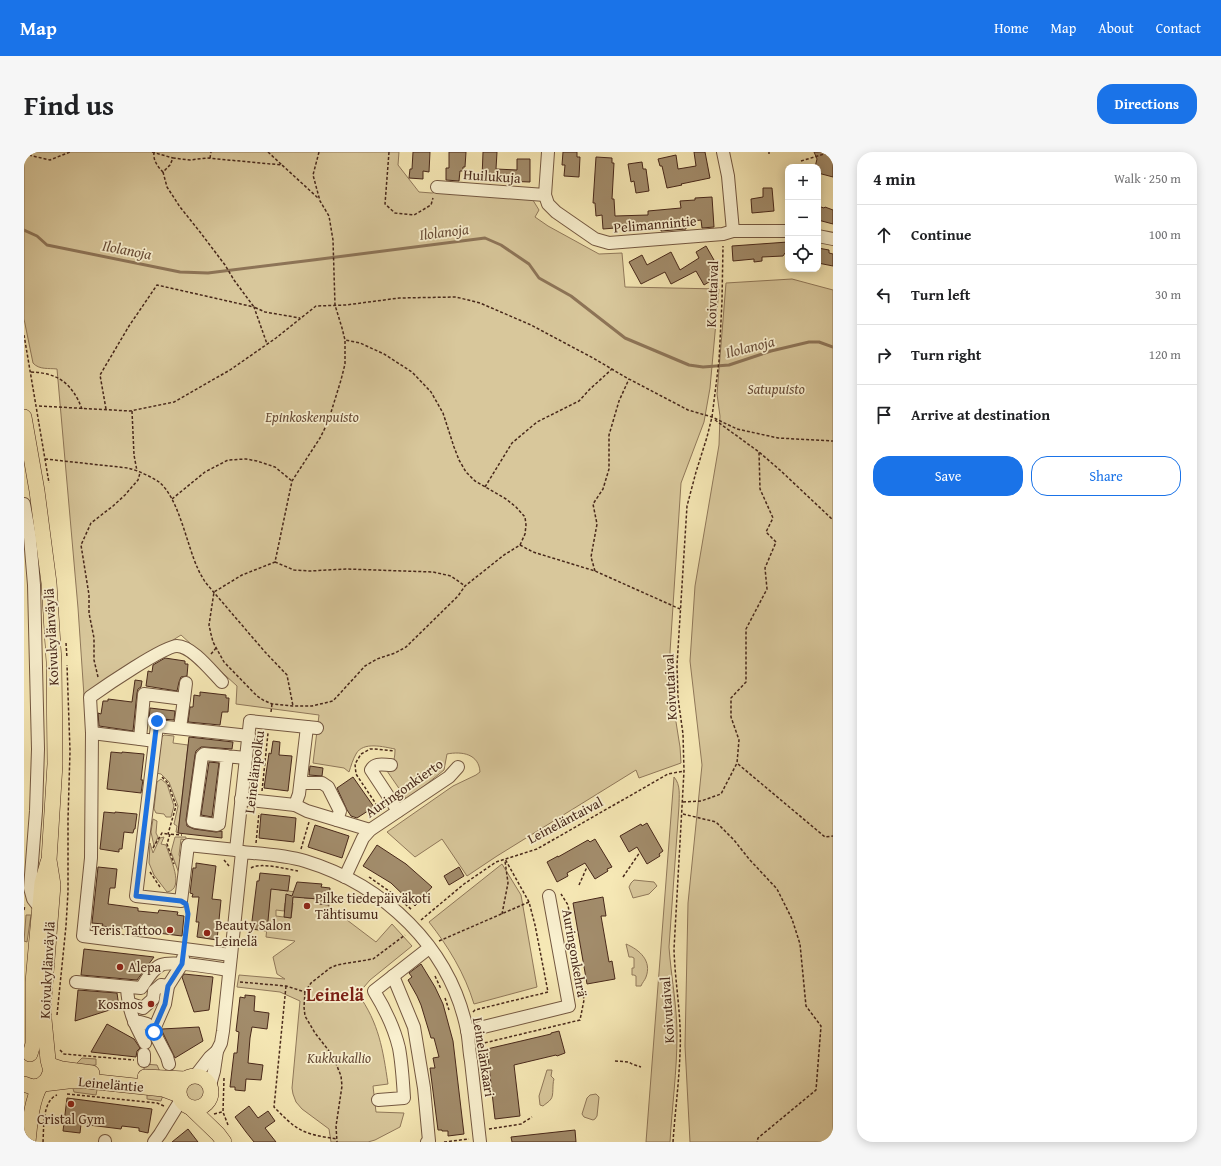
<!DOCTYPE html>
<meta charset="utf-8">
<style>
body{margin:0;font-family:"Gentium Book Plus",serif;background:#f6f6f6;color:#202124}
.controls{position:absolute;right:12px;top:12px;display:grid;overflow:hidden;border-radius:8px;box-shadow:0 2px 10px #0003}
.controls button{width:36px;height:36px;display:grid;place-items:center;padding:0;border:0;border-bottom:1px solid #e0e0e0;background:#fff;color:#202124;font:20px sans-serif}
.stop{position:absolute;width:12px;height:12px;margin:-9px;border:3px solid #1a73e8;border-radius:50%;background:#fff}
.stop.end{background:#1a73e8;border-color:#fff;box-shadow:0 1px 4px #0008}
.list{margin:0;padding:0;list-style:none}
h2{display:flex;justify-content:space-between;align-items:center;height:52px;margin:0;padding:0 16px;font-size:17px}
h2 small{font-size:13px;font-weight:400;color:#757577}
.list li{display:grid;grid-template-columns:26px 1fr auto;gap:12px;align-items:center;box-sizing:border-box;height:60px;padding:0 16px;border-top:1px solid #e0e0e0}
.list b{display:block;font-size:15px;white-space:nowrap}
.list em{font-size:13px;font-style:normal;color:#757577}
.actions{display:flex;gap:8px;padding:12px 16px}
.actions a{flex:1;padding:9px 0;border:1px solid #1a73e8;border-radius:16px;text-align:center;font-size:14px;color:#1a73e8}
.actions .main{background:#1a73e8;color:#fff}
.icon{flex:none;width:22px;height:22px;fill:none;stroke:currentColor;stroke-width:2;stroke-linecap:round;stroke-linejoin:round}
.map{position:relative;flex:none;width:809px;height:990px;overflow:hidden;border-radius:16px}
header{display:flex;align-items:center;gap:24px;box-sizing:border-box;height:56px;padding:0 20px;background:#1a73e8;color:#fff}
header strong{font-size:19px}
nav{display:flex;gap:22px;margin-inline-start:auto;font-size:14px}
.intro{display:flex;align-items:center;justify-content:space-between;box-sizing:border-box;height:96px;padding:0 24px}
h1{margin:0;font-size:28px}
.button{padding:10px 18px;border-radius:16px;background:#1a73e8;color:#fff;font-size:14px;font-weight:700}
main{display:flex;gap:24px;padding:0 24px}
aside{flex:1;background:#fff;border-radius:16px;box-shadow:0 2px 10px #0003}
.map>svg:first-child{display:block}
.green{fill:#d8c79b;stroke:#90785a;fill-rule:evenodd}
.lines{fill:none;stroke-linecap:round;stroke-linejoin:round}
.stream{stroke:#8d7457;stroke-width:3}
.building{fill:#a28c6b;stroke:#48281a}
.minor-casing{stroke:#745841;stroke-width:14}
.major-casing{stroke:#48281a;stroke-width:16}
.path{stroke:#48281a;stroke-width:1.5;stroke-dasharray:3 2;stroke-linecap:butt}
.minor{stroke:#f9f0cf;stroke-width:12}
.major{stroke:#f6e8b5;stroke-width:15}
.route{stroke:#1a73e8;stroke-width:5}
.poi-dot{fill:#8f2418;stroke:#f9f0cf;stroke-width:1.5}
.labels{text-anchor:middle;stroke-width:3.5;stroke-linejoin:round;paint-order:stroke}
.street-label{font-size:14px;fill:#48281a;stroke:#f9f0cf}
.park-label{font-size:14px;font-style:italic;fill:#654834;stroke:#f9f0cf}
.poi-label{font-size:14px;fill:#48281a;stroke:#f9f0cf;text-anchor:start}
.water-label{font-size:15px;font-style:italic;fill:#6a4e39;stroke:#f9f0cf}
.district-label{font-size:18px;font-weight:bold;fill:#7a1f14;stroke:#f9f0cf}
</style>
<header>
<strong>Map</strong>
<nav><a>Home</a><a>Map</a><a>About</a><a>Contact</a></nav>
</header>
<div class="intro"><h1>Find us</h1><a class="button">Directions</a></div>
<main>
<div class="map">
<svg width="809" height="990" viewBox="0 0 809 990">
<rect width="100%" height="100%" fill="#f6e8b5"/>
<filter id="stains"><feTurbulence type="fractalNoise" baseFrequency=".005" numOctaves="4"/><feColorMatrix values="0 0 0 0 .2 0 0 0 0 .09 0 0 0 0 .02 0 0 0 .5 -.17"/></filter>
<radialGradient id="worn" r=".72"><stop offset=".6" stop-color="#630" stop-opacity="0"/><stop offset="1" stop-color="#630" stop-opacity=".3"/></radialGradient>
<g class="green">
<path d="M0,0H375L374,13L395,40L408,41L417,39L507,45L515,58L511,65L524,74L575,102L598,101L601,135L695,137L686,236L680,270L657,331L646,500L648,545L656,595L657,611L615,626L612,618L473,704L443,724L418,687L391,705L363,680L429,634L452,623L456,620C455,602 438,599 423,602L420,618L383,648L363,619C370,613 371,605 371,597C360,595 339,589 332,602C329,607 327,614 325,620L320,616L289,611L295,563L212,552L213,534L157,483L60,544L54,456L33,217C25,216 15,218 9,211L0,167Z"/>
<path d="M768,127L809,138V990H666L661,894L664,751L678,613L666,509L671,434L695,293L696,264L693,242L702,131Z"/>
<path d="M140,583L150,584L149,591L164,593L154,681L152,680L153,674L150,672L154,654L145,630L137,622L132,621L135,588Z"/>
<path d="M650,625C657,633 655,644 655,654L645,795C647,824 653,854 653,883C653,919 648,955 646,990H622Z"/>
<path d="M137,627L143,632L150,654L147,665H142L140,662L132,661L130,657L133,630Z"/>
<path d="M129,667L133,669L132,681L134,685L130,694L127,680Z"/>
<path d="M140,685L137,692L142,693C145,704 162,737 143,740L130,723L125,711L126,691L129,701L136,686Z"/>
<path d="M151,685H162V688L157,687L155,703L158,708L156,724L147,700Z"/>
<path d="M478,712L497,743L513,835L450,852C441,822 424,794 405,770Z"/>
<path d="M610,728L630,730L633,734L625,742L609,746L605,735L607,731Z"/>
<path d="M247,735L256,738L280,741V746L295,747L305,753V758L314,759L323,767V768L352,790L368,772L388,794L346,828L334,842C355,871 359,898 364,932L349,934L352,960L380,961L376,975L351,988L344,990H307L305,977L278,957L272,950L269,942L268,936L276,849L256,840L213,835L215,823L261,827L253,822L249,805L270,790L271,789L242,785ZM261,751H269L267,766L252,764V758L260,759Z"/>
<path d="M2,763H7L3,790L0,789Z"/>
<path d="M602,792C616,798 628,809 622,825C621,828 618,831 617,834H612V824L610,823H608V816H610V806L608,805H605Z"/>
<path d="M58,906L72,907V913L58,914L52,912Z"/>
<path d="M120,912L133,913L137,922L120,917Z"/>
<path d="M523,918H528L527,924L530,927C528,933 530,943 527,947C525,950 521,952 519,954L516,953L515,944Z"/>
<circle cx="171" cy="940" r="10"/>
<path d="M55,932L73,938L72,943L50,940L48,933Z"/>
<path d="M140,940L137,949L123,947V942Z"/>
<path d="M572,942L575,945L573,964L571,967L569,968L560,965L558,962L563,946L566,943Z"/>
</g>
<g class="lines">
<path class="stream" d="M0,78L13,84L23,93L156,120L184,121L289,108L461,86L477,93L505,112L515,126L547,144L601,186L665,213L679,215L705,213L747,199L785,190H795L809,195"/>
</g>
<g class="building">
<path d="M389,0H406L405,20L399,19V27L385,26L386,17H388Z"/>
<path d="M425,0H442L441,15H439V19H436L435,29L422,28V16H425Z"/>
<path d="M459,0H473L472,17L493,18V7H506V30L481,29L482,27L458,26Z"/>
<path d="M539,0H553V5H556L555,25L540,24L541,13H538Z"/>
<path d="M670,0H681L686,26L657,32L658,33L643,36L638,14H636L634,7L652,3L654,17L672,14Z"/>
<path d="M790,0H809V25L794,21V15H791L793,7Z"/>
<path d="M572,5L588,6V11H590L588,47H590L591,64L624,63V59L657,56L656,49L671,48V46L688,45L690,75L678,76L677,68L661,70L662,77L637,79V76L604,77V75L579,77L578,63L572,64L571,51H569Z"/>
<path d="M618,10L619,17H622L625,39L612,41L610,29L607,30L604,12Z"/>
<path d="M739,36H748L750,59L728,61L727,47L739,45Z"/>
<path d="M794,54L800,56L801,55L809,58V72L794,68Z"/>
<path d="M764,90V101H761L759,104L738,105V109L730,110V107L709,109L708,94Z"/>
<path d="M682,94L690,108L685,111L693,125L680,133L672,119L647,132L641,120L617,132L605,110L618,103L623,113L647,100L656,118L675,106L672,100Z"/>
<path d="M794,96L805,98V101L809,102V114L794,111Z"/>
<path d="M141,506L161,509V512H164L163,524L157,525L155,530L153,539L122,534L124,519L128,520L129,513Z"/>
<path d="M111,528L118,529L117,535L114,537L113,541L109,579L75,574L74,561L77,562L79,549H84V547L108,550Z"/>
<path d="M176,540L202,543V546H205L204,560H198L196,573L164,570L166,555H169L170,543L176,544Z"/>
<path d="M126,556L151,559L150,568L125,566Z"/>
<path d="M165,585L209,590L208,597L180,595H177L172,599L171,603L162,668L163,674L170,677L192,680L198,679V686L154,681Z"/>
<path d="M249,589L256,590L255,603L268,604L264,639L240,636L245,601L247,602Z"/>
<path d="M87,600L98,601V600L120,602L117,628H119L117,641L83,637Z"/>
<path d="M185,610L195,611L188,665L177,663Z"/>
<path d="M286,614L299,616L298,624L285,623Z"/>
<path d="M329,625L350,655L333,666L327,664L323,658L313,636Z"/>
<path d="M80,660L91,661V660L113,662L111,677H110L109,681L100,680L98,697H95V700L76,697Z"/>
<path d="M237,662L272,666L270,690L235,686Z"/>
<path d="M623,671L639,699L635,702L636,704L623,712L613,695L605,700L596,684L617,672L618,674Z"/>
<path d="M291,673L325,684L318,706L284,695Z"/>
<path d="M571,687L588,715L583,717L584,719L571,727L561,711L543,721L544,724L533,730L523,710L534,704V705L564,688L566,690Z"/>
<path d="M353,693L382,712L408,735L391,754L367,731L339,714Z"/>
<path d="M172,711L192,714L188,747L197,748L193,788L173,785L175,770H172L175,745H168L169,742L166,741L169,716H172Z"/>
<path d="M74,715L93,717L91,736H86L84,752L114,756V759L134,761L135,758L154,760L153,763L160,764L158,784L78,774L79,772L68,771Z"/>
<path d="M435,715L440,724L425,733L420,724Z"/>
<path d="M236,721L266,724L264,739L247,737L243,779L227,777L233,729H235Z"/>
<path d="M273,730L298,732L297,735L306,736L305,753L295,752V747L269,745L267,766L260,765L262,742L268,744Z"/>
<path d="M579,745L582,764H577L585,810L588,809L591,827L563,832L549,751Z"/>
<path d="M60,797L130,805L113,828L57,823Z"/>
<path d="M397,812L411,835L419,852L429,889L440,982L424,984V979H418V978H414L406,916H411L409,906L415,905L410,886H407L397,853L393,844L384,828L388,825L385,821Z"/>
<path d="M160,822L189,825L185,858L170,860L158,825Z"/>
<path d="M54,838L93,841L95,855L51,869Z"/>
<path d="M221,843L231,844L230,859L245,861L243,877L228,875L226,886L224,911L239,913L237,928L222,927L221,939L211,938V935H206L210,901H213L215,880L212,879L216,845L221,846Z"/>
<path d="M83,872L110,887L116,896L113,899L112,905L67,900Z"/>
<path d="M175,875L179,889L151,906L138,879V877Z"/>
<path d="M535,879L541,901L533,904L532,903L490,913L496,964L471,967L463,897L527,882V881Z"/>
<path d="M43,946L128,957L124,981L115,979V976L98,974L97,977L57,972L56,981L39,979Z"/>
<path d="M225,954L234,966L244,959L251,969L241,976L252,990H230L222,980L211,965Z"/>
<path d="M164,977L174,990H148Z"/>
<path d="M551,978L552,990H488L487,985Z"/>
</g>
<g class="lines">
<defs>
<g id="minor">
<path d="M524,0L521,43L524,52L532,60L571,87L585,91L699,82L709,79H764"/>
<path d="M699,0L704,24L709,79"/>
<path d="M413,35L521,43"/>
<path d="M794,84L809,87"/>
<path d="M0,352L6,385L10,433L14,597L12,659L6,736L9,747L16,756"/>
<path d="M198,530C188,520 168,494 153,494C140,494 80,535 66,545L68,581L67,706L59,784L207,803"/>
<path d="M160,547L162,531"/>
<path d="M68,581L116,587"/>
<path d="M131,589L116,587L120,542L160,547L156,576"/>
<path d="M203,604L195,672L193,673L172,670L169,669L178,604L180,602L222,606"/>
<path d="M367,613C360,613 351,610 347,618L374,659"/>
<path d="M277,631H298L304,635L316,659L313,668"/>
<path d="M217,647L271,653L283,659L346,678"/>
<path d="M271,653L275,642L283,575"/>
<path d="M212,698L164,693L157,749L112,744L133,574L225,584"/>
<path d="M218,700L212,698L226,569L293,576"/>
<path d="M321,725L339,686L346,678L425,625L434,615"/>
<path d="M369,824L390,875L400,936L405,989L403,990"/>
<path d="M52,830L117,836C122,829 128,817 137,813C148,808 191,816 205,818"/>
<path d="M103,835C104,858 110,871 121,891"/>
<path d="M104,851L119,856L129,847L130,839L137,833L144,834"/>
<path d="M110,870H116L123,872"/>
<path d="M443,879L545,854L525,744"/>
<path d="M120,902V909"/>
<path d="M145,912L143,905L130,880L131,875L141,852L144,834L158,812L159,806"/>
<path d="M172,923L186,905L193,899"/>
<path d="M186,933L190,919L193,899L197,891L199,879L218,700C239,702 261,703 281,709C360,733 426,795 443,878C445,888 445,899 447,909C450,936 453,963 456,990"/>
<path d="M354,948L380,946C379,929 378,912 375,896C370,875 361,857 350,839L405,796"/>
<path d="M81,989V990"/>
<path d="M130,990L136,982L157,948"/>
</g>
<g id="major">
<path d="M0,265L13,339L25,431L30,510L31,612L25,708L29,733L19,857L24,908L27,919L23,928L16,934L8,935L0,932"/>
<path d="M6,902L9,892V830L18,731L24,710"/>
<path d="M26,913L38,917L68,921"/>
<circle cx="171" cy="940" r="16"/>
<path d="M121,925L161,927"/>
<path d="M19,932L44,929H64L139,937L155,943"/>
<path d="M167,956L194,982L200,990"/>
<path d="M4,990C6,971 7,951 16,934"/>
</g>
</defs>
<use href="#minor" class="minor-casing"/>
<use href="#major" class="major-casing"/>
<g class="path">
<path d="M128,0L149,6"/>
<path d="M130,0C129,8 133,14 139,20L146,13L149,6L166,8L183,6L258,13L294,46"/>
<path d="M244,0L258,13"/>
<path d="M295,0L289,23L296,49L305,64L309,88L311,153L318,176L321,188V212L317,228L304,270L296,286L268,329L251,410L218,423L190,440L185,473L187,482L189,490L200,510L233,544L239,548L248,552L269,554H288L309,549L341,514L353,507L371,501L382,495L434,444L441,434L480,403L496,393L501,382L502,373L501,365L492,355L482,347L451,329L442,320L435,308L430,295L419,261L407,240L388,220L360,202L336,191L321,188"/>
<path d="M365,0L361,52L371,61L390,63L407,53L409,46"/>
<path d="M745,0V2"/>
<path d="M0,2L26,8L46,0"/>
<path d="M186,6L187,0"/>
<path d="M777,9L807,0"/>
<path d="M139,20L143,35L156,55L176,80L201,113L210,128L230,155L241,160L276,166"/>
<path d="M0,183L25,331"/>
<path d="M7,220C34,221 48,231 58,257"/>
<path d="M15,254L106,259L150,250L206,218L252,186L292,154L322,153L375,146L432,145L456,151L507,173L569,206L603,226L664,258L688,265L713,277L754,286L809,289"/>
<path d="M82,257L76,223L105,174L133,133L230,155L243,192"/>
<path d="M108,259L110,303L113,319"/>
<path d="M691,268L735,300L757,319L809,368"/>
<path d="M21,307L104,316C115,319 126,324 135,330C155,346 163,394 174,417C176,422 179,426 181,430L241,500L263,523L269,554"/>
<path d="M461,335L488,291L513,270L555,249L566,237L588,217"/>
<path d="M148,347L181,320L204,308L222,307L233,309L251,315L268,329"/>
<path d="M496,393L509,400L571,419L656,457"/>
<path d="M251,410L270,418L286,419L322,417L409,420L427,424L441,434"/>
<path d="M571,419L567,405L573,372L569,352L579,337L585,317V283L595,249L605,227"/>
<path d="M42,491L43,506"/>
<path d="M187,502L192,496"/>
<path d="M74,525L70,508V486L65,461V443L57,393L67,371L89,354L101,343L114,328L116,321"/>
<path d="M247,560L248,552"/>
<path d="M714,612L801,685L809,684"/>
<path d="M138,625L144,631L152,654L144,682L158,683"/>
<path d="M238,639L244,581"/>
<path d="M659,650L677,649L697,642L713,611L715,588L707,565V546L722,530V477L743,437L741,416L752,390L742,380L749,366L736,337L735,300"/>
<path d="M356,658L332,622L331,612L337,602L346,597H350L370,599"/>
<path d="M659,662L692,670L710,688L725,707L753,737L768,767L776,792L782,854L797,874L792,938L734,986L733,990"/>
<path d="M146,682L143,692L150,712"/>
<path d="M232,691L235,661"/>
<path d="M129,696L138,681L143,682"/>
<path d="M277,697L285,670"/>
<path d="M200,708L205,714"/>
<path d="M227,716C237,710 262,717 274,719"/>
<path d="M126,720L136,735"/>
<path d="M345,725L372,744L388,758"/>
<path d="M599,725L616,700"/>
<path d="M555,733L563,715"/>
<path d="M0,758L1,753"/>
<path d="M478,762L484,731L481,709"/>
<path d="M397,768L440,732L472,710L513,697L644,622L660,619"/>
<path d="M161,786L164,762L163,758"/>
<path d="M415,789L505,750"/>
<path d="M411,824L417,837"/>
<path d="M216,830L262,834L281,840L287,831L306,816L313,813L324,811L349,807L381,783"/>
<path d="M262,834L250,955C259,964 268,974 279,979C290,984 302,985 313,987"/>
<path d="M281,840L280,855L281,864L291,881L309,904L317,924L318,934L312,974L313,990"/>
<path d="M421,846L425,858"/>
<path d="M449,860L451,858L524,840L511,773L505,750L481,707"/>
<path d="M33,863L42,774L44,740V667L46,599L43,513"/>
<path d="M456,892L556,868L560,848L544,753L537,742"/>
<path d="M36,898L40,902L110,908"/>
<path d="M591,909L605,910L608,912L617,915"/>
<path d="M200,926L199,960L204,973"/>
<path d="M43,942L133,951L140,954"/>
<path d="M190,962L198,960"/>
<path d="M465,977L497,972L508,965"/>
<path d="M19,990C20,976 18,949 33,943"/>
<path d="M420,990L445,987"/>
<path d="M649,990C651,960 655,931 656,901C658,866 651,832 650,797L660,619L659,582L654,546L653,513L663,354L672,320L683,285L688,265L695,209L698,149L699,94"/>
</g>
<use href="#minor" class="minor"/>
<use href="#major" class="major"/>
</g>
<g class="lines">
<path class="route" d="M130,880L131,875L141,852L144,834L158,812L164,762L162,752L157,749L112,744L133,569"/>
</g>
<g class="poi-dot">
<circle cx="283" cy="754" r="4"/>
<circle cx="146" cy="778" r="4"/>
<circle cx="183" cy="781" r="4"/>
<circle cx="96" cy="815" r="4"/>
<circle cx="127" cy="852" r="4"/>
<circle cx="47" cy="952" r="4"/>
</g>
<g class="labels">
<g class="street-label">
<text transform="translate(468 24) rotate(4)" y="5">Huilukuja</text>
<text transform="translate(631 72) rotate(-5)" y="5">Pelimannintie</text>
<text transform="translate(688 142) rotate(-88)" y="5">Koivutaival</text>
<text transform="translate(27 485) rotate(-93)" y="5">Koivukylänväylä</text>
<text transform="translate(646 535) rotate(-93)" y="5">Koivutaival</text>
<text transform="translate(230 620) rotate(-83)" y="5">Leinelänpolku</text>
<text transform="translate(380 636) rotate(-35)" y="5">Auringonkierto</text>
<text transform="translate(541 668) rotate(-28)" y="5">Leineläntaival</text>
<text transform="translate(551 801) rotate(80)" y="5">Auringonkehrä</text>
<text transform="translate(23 818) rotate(-87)" y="5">Koivukylänväylä</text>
<text transform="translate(643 858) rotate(-94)" y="5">Koivutaival</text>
<text transform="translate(460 905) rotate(81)" y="5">Leinelänkaari</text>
<text transform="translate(87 932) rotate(5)" y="5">Leineläntie</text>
</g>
<g class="park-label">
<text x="752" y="242">Satupuisto</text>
<text x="288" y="270">Epinkoskenpuisto</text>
<text x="315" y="911">Kukkukallio</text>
</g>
<g class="poi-label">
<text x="291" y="751">Pilke tiedepäiväkoti<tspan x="291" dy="16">Tähtisumu</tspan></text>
<text x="191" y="778">Beauty Salon<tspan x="191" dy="16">Leinelä</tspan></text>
<text x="138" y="783" text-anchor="end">Teris Tattoo</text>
<text x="104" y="820">Alepa</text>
<text x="119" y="857" text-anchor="end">Kosmos</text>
<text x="47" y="972" text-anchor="middle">Cristal Gym</text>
</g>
<g class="water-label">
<text transform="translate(420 80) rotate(-7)" y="5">Ilolanoja</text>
<text transform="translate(103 98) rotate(11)" y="5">Ilolanoja</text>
<text transform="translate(726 195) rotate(-14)" y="5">Ilolanoja</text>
</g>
<g class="district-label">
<text x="311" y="849">Leinelä</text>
</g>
</g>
<rect width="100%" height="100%" filter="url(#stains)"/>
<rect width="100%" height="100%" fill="url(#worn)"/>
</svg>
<div class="controls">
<button>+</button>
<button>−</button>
<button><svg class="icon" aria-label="locate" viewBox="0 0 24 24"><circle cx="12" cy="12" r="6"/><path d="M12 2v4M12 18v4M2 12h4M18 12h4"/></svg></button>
</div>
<div class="stop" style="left:130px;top:880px"></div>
<div class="stop end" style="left:133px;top:569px"></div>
</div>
<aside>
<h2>4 min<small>Walk · 250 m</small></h2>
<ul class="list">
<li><svg class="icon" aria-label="ahead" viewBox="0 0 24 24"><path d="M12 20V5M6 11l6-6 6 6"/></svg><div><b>Continue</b></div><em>100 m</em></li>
<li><svg class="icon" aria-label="left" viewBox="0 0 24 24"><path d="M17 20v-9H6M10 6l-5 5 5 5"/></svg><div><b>Turn left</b></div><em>30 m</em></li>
<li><svg class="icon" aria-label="right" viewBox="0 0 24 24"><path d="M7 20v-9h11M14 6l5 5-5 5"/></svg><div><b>Turn right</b></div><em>120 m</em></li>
<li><svg class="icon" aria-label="arrive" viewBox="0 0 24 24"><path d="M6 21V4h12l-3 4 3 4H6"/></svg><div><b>Arrive at destination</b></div></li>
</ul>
<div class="actions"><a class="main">Save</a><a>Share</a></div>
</aside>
</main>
